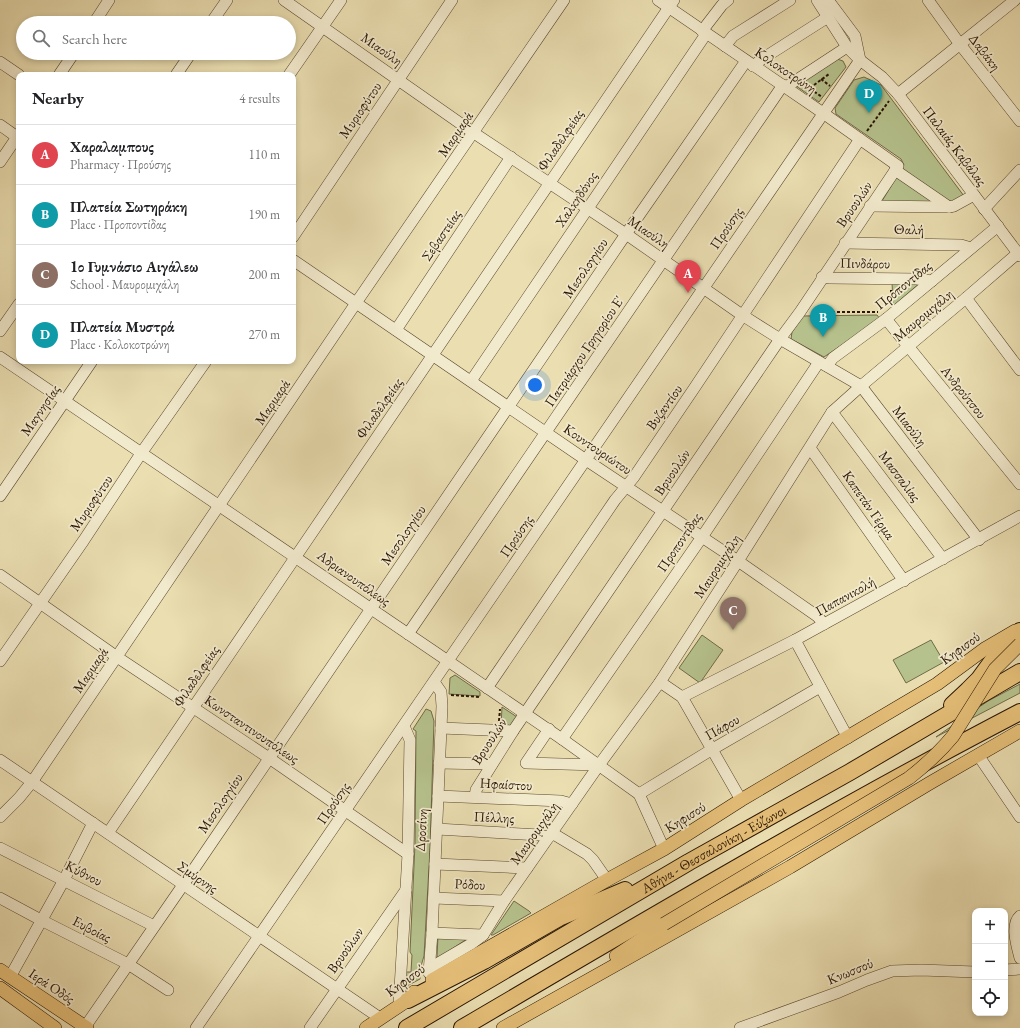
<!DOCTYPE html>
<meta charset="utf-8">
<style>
body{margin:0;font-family:"EB Garamond",serif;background:#f6f6f6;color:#202124}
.controls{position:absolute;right:12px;bottom:12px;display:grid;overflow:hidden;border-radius:8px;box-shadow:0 2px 6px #0003}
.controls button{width:36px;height:36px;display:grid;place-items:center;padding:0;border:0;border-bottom:1px solid #e0e0e0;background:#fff;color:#202124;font:20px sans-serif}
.you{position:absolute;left:535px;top:385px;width:14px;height:14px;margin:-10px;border:3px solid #fff;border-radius:50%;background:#1a73e8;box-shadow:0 0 0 6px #1a73e833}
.badge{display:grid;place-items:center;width:26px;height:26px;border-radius:50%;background:#8f2418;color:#fff;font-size:13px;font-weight:700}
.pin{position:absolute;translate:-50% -33px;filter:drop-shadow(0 1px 2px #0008)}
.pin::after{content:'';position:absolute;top:21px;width:14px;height:12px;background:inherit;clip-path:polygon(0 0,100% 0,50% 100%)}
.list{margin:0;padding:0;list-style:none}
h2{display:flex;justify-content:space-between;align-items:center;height:52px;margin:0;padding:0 16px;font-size:17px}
h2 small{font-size:13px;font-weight:400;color:#757577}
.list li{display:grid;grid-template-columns:26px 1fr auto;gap:12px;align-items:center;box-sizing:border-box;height:60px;padding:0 16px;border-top:1px solid #e0e0e0}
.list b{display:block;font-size:15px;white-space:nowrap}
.list p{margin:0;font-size:13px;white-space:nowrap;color:#757577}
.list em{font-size:13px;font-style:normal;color:#757577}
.icon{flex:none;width:22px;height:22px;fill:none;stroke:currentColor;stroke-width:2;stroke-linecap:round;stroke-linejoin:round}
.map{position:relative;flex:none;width:1020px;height:1028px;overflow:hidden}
.search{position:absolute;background:#fff;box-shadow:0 2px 6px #0003;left:16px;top:16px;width:280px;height:44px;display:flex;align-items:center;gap:10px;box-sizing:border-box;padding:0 14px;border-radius:22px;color:#757577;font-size:15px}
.panel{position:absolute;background:#fff;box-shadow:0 2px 6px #0003;left:16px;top:72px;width:280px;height:292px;border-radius:8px}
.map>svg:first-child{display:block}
.green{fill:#b6c28d;stroke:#706b48}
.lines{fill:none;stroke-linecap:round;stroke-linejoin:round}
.minor-casing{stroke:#5a472e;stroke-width:12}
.major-casing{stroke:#291402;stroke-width:14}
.highway-casing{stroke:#291402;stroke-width:18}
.path{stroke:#291402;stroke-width:2;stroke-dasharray:3 2;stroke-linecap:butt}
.minor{stroke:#f2eacd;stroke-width:11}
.major{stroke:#e6c079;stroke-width:13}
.highway{stroke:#e6c079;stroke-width:16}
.major-bridge-casing{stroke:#291402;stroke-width:14;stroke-linecap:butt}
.major-bridge{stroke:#e6c079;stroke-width:13}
.labels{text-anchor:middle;stroke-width:3.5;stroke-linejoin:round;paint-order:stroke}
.street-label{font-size:14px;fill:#291402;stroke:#f2eacd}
</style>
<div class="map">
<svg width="1020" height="1028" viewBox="0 0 1020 1028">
<rect width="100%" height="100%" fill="#ebdfb2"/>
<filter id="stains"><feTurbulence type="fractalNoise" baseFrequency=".005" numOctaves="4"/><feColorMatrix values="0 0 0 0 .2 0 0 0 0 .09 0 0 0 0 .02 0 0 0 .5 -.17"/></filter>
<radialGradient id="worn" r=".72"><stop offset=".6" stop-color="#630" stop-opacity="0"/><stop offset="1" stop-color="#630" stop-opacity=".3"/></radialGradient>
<g class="green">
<path d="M837,59L843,61L846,67L819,102L796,86Z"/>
<path d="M864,77L881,85L964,196L950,205L883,204L882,201L904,165L901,159L836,114L835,108L854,80Z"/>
<path d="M892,281L921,282L893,306Z"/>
<path d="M877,315L880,319L824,357L791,339L792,332L803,316Z"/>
<path d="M702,635L723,650L700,683L679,668Z"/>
<path d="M931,640L944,662L906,683L893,660Z"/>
<path d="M455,675L480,692V696L449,694L450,678Z"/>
<path d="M1020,684V693L936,737L988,701Z"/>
<path d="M502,707L517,717L511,727L501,726Z"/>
<path d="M426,709L431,711L434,721L430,849L424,956L421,966L420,979L403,988V972H411L412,955L410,952L415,844L416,731L413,729Z"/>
<path d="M514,901L529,911L531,913L493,935H491Z"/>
<path d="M438,936L470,937L438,958L437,957Z"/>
</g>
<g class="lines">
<defs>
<g id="minor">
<path d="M284,0L474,133L626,234L742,315L780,339L861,386L979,540"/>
<path d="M817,0L847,47L860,60L882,77L898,94L1020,256"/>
<path d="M828,0L855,36L860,60"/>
<path d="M928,0L959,43L1020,121"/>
<path d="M94,23L109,0"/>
<path d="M211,23L227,0"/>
<path d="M702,31L722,5L728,0"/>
<path d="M725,46L733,36L790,0"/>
<path d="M0,62L19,75"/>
<path d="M753,66L762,59L828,17"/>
<path d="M59,75L74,53"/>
<path d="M176,75L191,53"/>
<path d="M289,75L341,0"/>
<path d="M786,87L847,47"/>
<path d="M898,94L1015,0"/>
<path d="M0,125L17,137"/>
<path d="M0,162L19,134"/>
<path d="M895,170L949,207"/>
<path d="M870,206L949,207L954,206L974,195"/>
<path d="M984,209L1020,170"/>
<path d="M293,237L452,0"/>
<path d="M845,243L961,245L971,248"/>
<path d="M293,260L586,460L738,561L817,616L824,624"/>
<path d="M822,277L830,278L917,279L932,281"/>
<path d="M966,298L1020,370"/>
<path d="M886,319L1020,484"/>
<path d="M396,330L511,157"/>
<path d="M0,331L19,304"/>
<path d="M0,357L448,661L562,739L639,794L664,849"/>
<path d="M827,366L833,358L886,319L998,226"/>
<path d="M471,381L706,34"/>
<path d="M832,412L943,559"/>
<path d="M810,448L904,581"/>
<path d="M0,496L92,361"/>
<path d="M0,575L117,657L269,758L408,854"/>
<path d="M408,634L783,85"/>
<path d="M795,640L848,738"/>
<path d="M0,661L84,540L142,452L206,361"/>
<path d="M660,682L682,697L741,800"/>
<path d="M487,688L615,500L634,477L695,387L860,139"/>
<path d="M682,697L795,640L1020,516"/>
<path d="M441,728L513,731"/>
<path d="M549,729L526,763L599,765"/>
<path d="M562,739L702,537L819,362"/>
<path d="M978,755L1020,817"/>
<path d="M0,760L380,1018"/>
<path d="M439,763L492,764"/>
<path d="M639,794L711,750L820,687"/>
<path d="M438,796L561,801L572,804"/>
<path d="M475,797L476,790L513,731L780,339L800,312L898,166L823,113L658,0"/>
<path d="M0,817L19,798L32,782L356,303L564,0"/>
<path d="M437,829L540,835L549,837"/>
<path d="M108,833L674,0"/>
<path d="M552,833L587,854L593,860L607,880"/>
<path d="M0,848L154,926"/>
<path d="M435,864L527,868"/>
<path d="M0,898L41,920L128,964L168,990"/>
<path d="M434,898L504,901"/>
<path d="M1020,916C1010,925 1017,946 1020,958"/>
<path d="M432,933L483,935"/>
<path d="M430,968L471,944L483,935L504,901L599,765L660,682L738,561L832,412L861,386L966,298L1018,253"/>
<path d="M1005,970L1020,969"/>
<path d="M429,973L432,933L442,706L441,692L434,682"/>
<path d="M10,977L64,880L93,823"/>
<path d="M399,1005L408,854L410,740L404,726"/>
<path d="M85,1027L183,885L626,234L746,61"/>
<path d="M196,1028L860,60"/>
<path d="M310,1028L406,890"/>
<path d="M740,1028L839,992L867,980L892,971L921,970L975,972"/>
</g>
<g id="major">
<path d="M616,956L664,924"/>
<path d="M0,970L87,1028"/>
<path d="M432,980L607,880L664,849L741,800L937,684L986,648L1015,631"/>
<path d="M0,988L55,1028"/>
<path d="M366,1028L408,1000L414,992"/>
<path d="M503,1028L790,867L930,783L1020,731"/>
</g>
<g id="highway">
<path d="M952,705L968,690L979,679L998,653L1020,631"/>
<path d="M408,1000L484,961L559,918L625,890"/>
<path id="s1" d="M407,1028L689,862L850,772L1020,672"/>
<path d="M462,1028C646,920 830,811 1020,712"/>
</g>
</defs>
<use href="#minor" class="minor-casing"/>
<use href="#major" class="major-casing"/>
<use href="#highway" class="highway-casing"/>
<g class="path">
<path d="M821,79L830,86"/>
<path d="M806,86L822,97"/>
<path d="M810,88L829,74"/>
<path d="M867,131L889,101"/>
<path d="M891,290V301"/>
<path d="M891,293H900"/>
<path d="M812,312H878"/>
<path d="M451,695L480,697"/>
<path d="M499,721L500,709"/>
</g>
<use href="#minor" class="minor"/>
<use href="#major" class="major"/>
<use href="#highway" class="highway"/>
<defs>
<path id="major-bridge" d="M664,924L909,778C927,764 939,753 953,736L995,669L1020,644"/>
</defs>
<use href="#major-bridge" class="major-bridge-casing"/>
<use href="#major-bridge" class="major-bridge"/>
</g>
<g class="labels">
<g class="street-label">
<text transform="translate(382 49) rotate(35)" y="5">Μιαούλη</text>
<text transform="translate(985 52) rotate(52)" y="5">Δαβάκη</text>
<text transform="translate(786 70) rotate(34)" y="5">Κολοκοτρώνη</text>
<text transform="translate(360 110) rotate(-56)" y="5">Μυριοφύτου</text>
<text transform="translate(455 134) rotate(-56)" y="5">Μαρμαρά</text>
<text transform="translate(560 140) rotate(-56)" y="5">Φιλαδελφείας</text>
<text transform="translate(955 146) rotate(53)" y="5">Παλαιάς Καβάλας</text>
<text transform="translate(576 199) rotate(-56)" y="5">Χαλκηδόνος</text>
<text transform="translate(854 204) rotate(-56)" y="5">Βρυουλών</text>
<text transform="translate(726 228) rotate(-56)" y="5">Προύσης</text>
<text transform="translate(909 229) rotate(1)" y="5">Θαλή</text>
<text transform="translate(649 232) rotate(34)" y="5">Μιαούλη</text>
<text transform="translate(441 235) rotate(-56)" y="5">Σεβαστείας</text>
<text transform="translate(865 263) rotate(1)" y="5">Πινδάρου</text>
<text transform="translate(585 268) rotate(-56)" y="5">Μεσολογγίου</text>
<text transform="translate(903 285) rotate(-39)" y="5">Προποντίδας</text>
<text transform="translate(923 315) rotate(-40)" y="5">Μαυρομιχάλη</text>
<text transform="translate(584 351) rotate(-56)" y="5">Πατριάρχου Γρηγορίου Ε'</text>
<text transform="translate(964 392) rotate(51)" y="5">Ανδρούτσου</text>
<text transform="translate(272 402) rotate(-56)" y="5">Μαρμαρά</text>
<text transform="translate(664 407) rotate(-55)" y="5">Βυζαντίου</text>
<text transform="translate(379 408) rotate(-55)" y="5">Φιλαδελφείας</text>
<text transform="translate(40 410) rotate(-56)" y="5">Μαγνησίας</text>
<text transform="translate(910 426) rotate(53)" y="5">Μιαούλη</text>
<text transform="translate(598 449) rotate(34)" y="5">Κουντουριώτου</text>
<text transform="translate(672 472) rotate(-56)" y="5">Βρυουλών</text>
<text transform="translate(900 476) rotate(53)" y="5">Μασσαλίας</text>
<text transform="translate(91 503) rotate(-56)" y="5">Μυριοφύτου</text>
<text transform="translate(869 505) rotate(55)" y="5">Καπετάν Γέρμα</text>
<text transform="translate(403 535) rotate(-56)" y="5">Μεσολογγίου</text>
<text transform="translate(516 536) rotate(-56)" y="5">Προύσης</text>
<text transform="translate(679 542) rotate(-56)" y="5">Προποντίδας</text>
<text transform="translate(717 566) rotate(-57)" y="5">Μαυρομιχάλη</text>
<text transform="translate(354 578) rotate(35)" y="5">Αδριανουπόλεως</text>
<text transform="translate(845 596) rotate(-29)" y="5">Παπανικολή</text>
<text transform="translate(960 648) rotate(-36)" y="5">Κηφισού</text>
<text transform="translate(90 670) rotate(-56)" y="5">Μαρμαρά</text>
<text transform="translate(196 676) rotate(-56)" y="5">Φιλαδελφείας</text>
<text transform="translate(722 727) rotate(-30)" y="5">Πάφου</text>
<text transform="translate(252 729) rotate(34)" y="5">Κωνσταντινουπόλεως</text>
<text transform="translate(489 741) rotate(-57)" y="5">Βρυουλών</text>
<text transform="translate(506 784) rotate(3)" y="5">Ηφαίστου</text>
<text transform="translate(220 803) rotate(-56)" y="5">Μεσολογγίου</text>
<text transform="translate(333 803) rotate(-56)" y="5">Προύσης</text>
<text transform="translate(494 817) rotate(3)" y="5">Πέλλης</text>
<text transform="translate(685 817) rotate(-32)" y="5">Κηφισού</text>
<text transform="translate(421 830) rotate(-87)" y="5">Δροσίνη</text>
<text transform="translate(534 833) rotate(-55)" y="5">Μαυρομιχάλη</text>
<text dy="5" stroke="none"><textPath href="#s1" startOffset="355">Αθήνα - Θεσσαλονίκη - Εύζωνοι</textPath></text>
<text transform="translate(84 873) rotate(27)" y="5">Κύθνου</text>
<text transform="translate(198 877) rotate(34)" y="5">Σμύρνης</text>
<text transform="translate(470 884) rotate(3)" y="5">Ρόδου</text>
<text transform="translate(92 929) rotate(27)" y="5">Ευβοίας</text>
<text transform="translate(345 950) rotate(-55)" y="5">Βρυούλων</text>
<text transform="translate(850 971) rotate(-22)" y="5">Κνωσσού</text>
<text transform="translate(405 980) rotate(-36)" y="5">Κηφισού</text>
<text transform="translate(52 986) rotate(34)" y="5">Ιερά Οδός</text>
</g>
</g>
<rect width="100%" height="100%" filter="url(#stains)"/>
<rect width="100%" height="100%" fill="url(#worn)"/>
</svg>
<div class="controls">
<button>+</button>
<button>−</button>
<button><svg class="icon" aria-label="locate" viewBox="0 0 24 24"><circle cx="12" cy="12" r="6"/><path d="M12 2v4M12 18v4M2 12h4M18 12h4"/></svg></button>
</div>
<div class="you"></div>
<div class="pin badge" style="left:688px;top:293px;background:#e0444e">A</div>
<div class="pin badge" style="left:823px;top:337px;background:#0f9aa8">B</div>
<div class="pin badge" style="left:733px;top:630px;background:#8d6e63">C</div>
<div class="pin badge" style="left:869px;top:113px;background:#0f9aa8">D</div>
<div class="search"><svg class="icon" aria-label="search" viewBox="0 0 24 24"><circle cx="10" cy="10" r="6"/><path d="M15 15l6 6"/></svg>Search here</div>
<section class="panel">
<h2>Nearby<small>4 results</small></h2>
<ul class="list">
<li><span class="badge" style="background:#e0444e">A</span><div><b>Χαραλαμπους</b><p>Pharmacy · Προύσης</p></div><em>110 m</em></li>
<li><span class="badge" style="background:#0f9aa8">B</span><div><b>Πλατεία Σωτηράκη</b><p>Place · Προποντίδας</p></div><em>190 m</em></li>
<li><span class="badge" style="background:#8d6e63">C</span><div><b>1ο Γυμνάσιο Αιγάλεω</b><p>School · Μαυρομιχάλη</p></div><em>200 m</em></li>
<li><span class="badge" style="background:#0f9aa8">D</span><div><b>Πλατεία Μυστρά</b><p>Place · Κολοκοτρώνη</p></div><em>270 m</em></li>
</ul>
</section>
</div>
